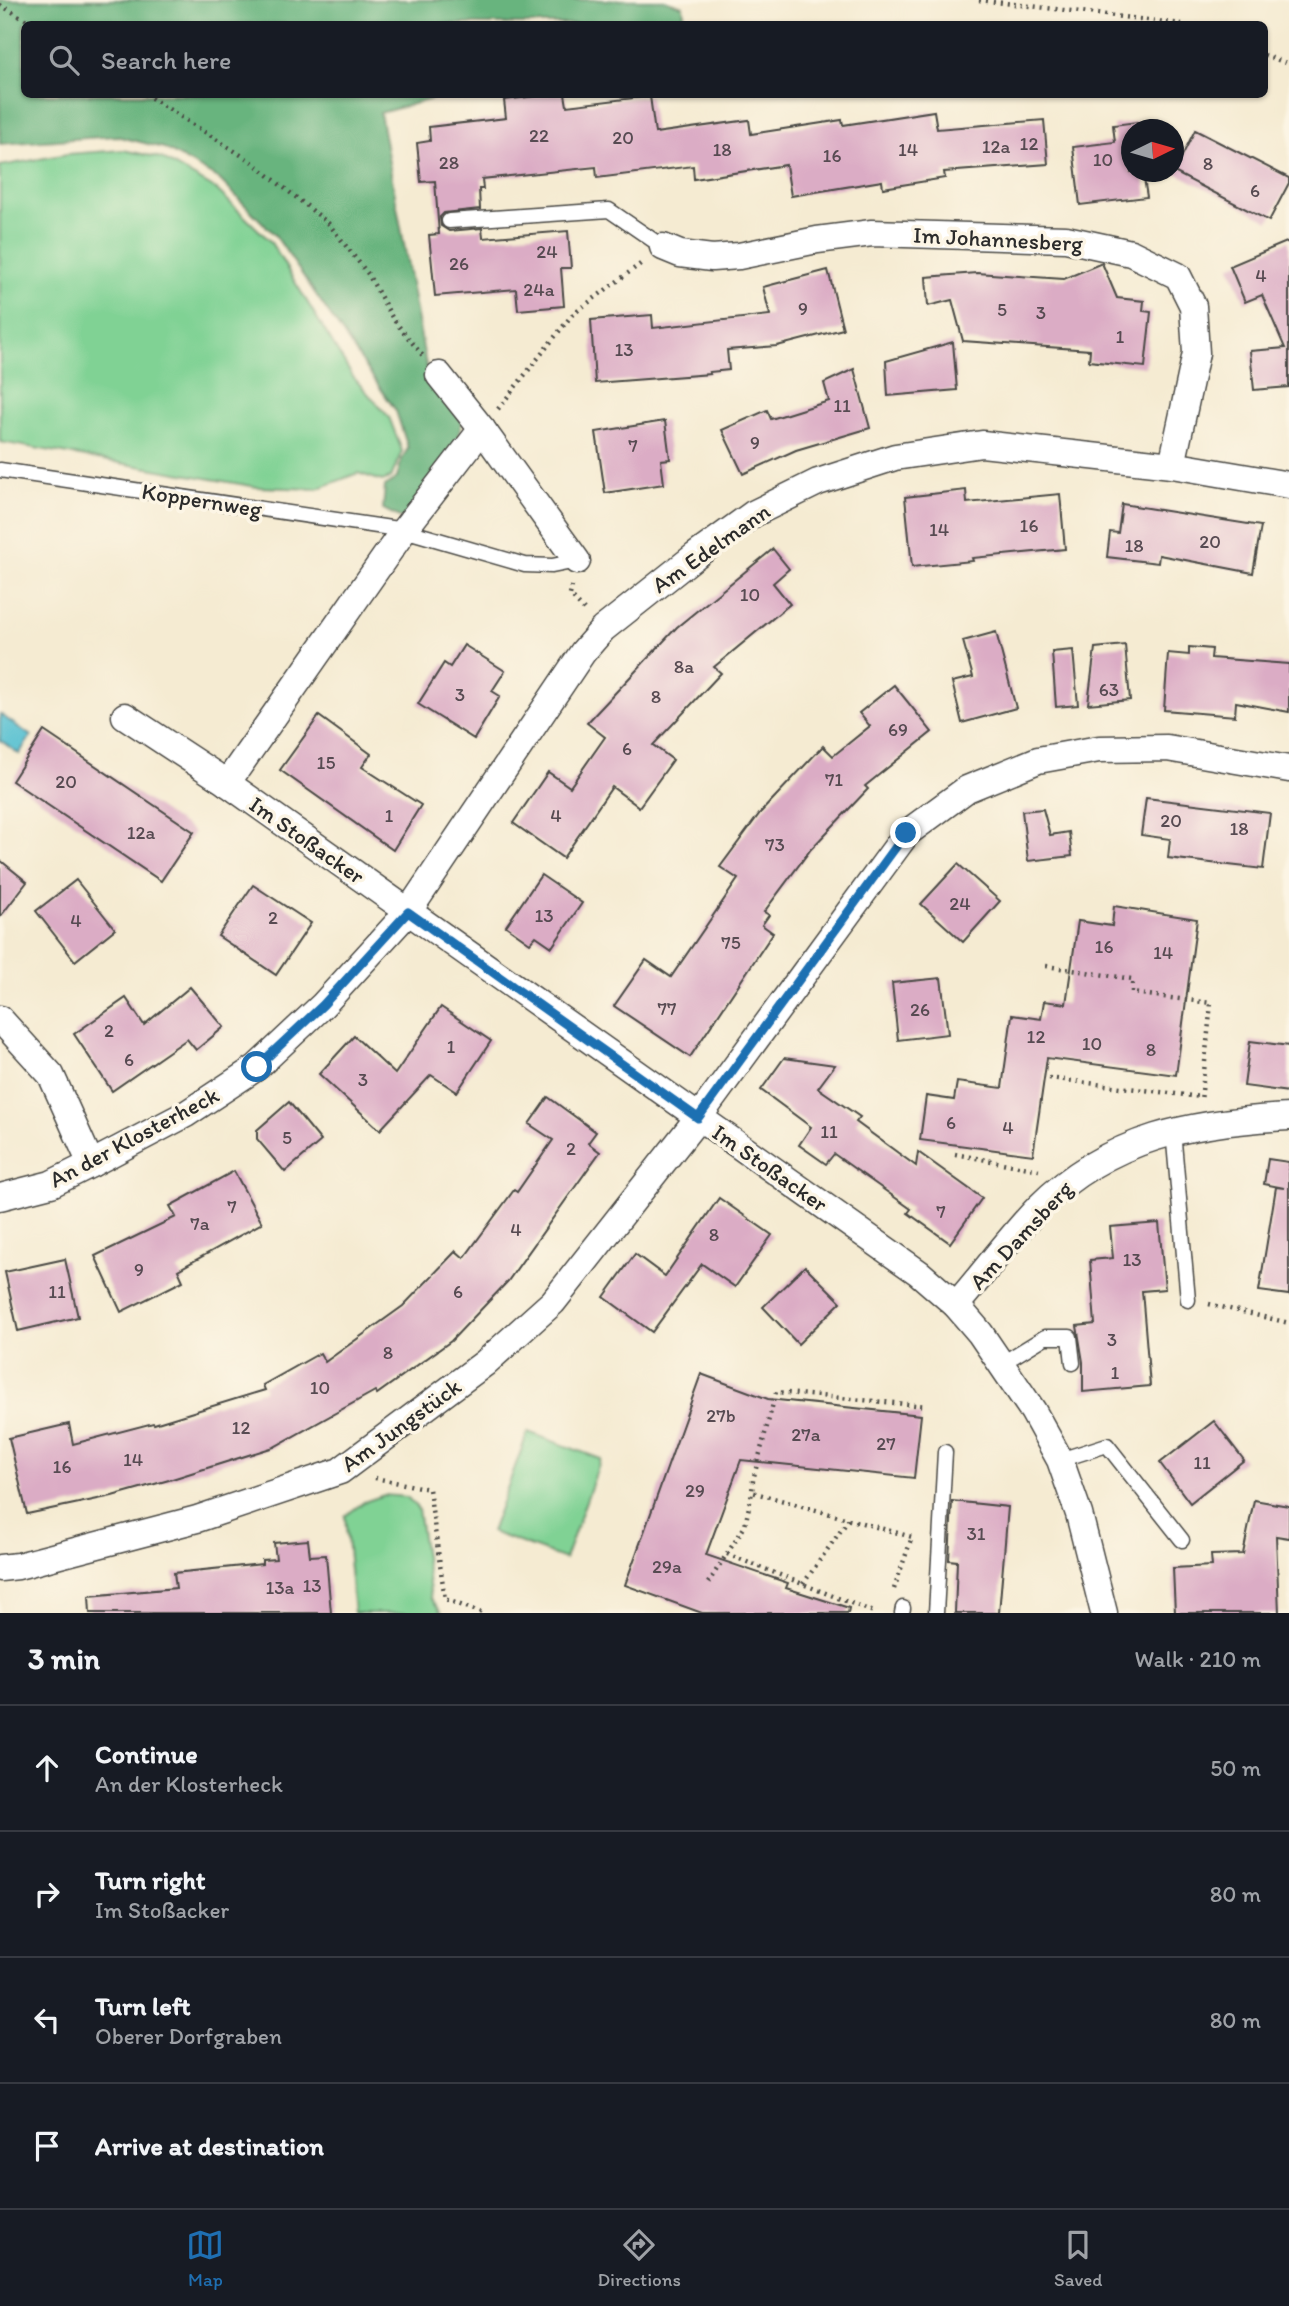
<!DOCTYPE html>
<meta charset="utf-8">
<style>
body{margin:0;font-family:Itim,sans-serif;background:#242831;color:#f1f3f6}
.compass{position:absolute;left:1121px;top:119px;width:63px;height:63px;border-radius:50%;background:#171b24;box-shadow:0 2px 5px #0004;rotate:85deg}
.stop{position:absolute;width:21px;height:21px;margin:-16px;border:5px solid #1f6fb2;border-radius:50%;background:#fff}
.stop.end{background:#1f6fb2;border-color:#fff;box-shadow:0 2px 7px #0008}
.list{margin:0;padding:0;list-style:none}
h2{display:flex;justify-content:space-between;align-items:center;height:91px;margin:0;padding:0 28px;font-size:30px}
h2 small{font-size:23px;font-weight:400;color:#9ea1a6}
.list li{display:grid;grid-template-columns:46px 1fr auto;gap:21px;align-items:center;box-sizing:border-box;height:126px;padding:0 28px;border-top:2px solid #363941}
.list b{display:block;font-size:26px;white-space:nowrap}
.list p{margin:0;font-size:23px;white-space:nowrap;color:#9ea1a6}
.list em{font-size:23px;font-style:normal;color:#9ea1a6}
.icon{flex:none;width:38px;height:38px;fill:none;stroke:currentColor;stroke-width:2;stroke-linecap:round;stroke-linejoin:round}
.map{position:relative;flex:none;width:1289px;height:1613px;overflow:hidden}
.search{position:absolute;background:#171b24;box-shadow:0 2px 5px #0004;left:21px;right:21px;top:21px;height:77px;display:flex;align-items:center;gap:18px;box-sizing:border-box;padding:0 24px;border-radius:10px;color:#9ea1a6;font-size:26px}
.sheet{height:595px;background:#171b24}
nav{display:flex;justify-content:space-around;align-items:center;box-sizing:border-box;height:98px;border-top:2px solid #363941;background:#171b24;font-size:19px;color:#9ea1a6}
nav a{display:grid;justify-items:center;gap:4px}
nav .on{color:#1f6fb2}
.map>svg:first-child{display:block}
.green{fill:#80d294;stroke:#567e60;stroke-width:2}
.forest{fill:#68b47e;stroke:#4a7054;stroke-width:2}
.water{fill:#55c0d1;stroke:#40767e;stroke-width:2}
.building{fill:#dbacc5}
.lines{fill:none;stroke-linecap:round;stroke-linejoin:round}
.lane-casing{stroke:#494844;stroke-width:17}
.street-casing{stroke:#494844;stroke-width:29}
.path{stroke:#494844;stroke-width:4.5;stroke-dasharray:2 5;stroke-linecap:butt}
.lane{stroke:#fff;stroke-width:14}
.street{stroke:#fff;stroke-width:26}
.route{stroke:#1f6fb2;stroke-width:9}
.labels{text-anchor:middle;stroke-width:7;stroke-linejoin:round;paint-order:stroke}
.number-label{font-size:19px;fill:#574b52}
.street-label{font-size:23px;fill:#2b2b2b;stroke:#fcf5e5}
</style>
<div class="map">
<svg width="1289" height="1613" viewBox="0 0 1289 1613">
<rect width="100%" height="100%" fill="#fcf5e5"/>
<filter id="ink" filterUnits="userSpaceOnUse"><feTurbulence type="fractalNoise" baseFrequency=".0143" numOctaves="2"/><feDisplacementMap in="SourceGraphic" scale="14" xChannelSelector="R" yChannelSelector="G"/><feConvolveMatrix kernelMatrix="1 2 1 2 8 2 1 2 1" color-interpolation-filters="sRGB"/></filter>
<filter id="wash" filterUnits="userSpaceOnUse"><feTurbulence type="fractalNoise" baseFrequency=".00686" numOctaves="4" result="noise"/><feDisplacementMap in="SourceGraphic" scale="28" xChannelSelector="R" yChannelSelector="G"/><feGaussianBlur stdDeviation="1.57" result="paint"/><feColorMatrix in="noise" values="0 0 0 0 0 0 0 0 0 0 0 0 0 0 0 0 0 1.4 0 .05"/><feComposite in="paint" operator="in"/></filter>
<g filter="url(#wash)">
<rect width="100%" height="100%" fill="#f5ebd2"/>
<g class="green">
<path d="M123,150L161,158L217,190L270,241L353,377L389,417L402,451L391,478L382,481L358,473L317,489L257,487L0,442V166L67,154Z"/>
<path d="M528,1432L601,1459L565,1559L491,1532Z"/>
<path d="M384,1495L407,1497L418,1509L431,1598L442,1613H354L345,1516L364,1502Z"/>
</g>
<path class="forest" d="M0,0H664L683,6L685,24H24V94L446,95L380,113L429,381L462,421L458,439L403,519L383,509L385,486L397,478L401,461L408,448L396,411L275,235L219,179L164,148L116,136L0,144Z"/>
<path class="water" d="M0,714L31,736L19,754L0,740Z"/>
<g id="blocks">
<g class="building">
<path d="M552,94H565L567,106L650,96L655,133L749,120L751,134L842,120L843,125L934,111L937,129L1044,120L1048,164L944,172L945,178L883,188L882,181L791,196L786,165L694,179L693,166L597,178L596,167L482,179L483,189H479L480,209L444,213L440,217L441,226L449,231L482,228L483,238L568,231L571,268H561L564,306L518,310L516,289L435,296L429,235L439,234L435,181L421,182L417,143L430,141L429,127L506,118L504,100Z"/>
<path d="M1137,122L1138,130H1131V172H1143L1147,197L1080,205L1073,147L1115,142L1113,125Z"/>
<path d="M1195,130L1289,178V183L1269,221L1174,172Z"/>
<path d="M1289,241V387L1254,390L1250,351L1285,348L1262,295L1245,302L1230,266Z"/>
<path d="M1102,263L1117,298L1144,301L1143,311L1151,312L1145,367L1089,361L1090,350L963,341L952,300L928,306L926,277L977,273L1064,279Z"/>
<path d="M828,270L843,329L777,346L727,350L729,370L709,372L710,374L595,383L591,320L652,315L653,328L770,315L763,287Z"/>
<path d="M953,342L957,390L888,396L886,361Z"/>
<path d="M854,369L870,428L796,450L743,474L722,430L767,410L771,419L829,401L824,383Z"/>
<path d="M665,421L670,459L661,460L664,484L605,493L596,432Z"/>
<path d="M966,490L967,503L1060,494L1065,549L972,558L973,561L912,567L905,497Z"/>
<path d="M1122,504L1261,526L1253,573L1159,555L1158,563L1107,557L1110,532L1118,533Z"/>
<path d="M773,549L789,569L773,583L790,604L714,667L721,673L653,745L673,760L639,807L612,787L563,858L513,823L548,772L570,787L605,737L587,723L677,627Z"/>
<path d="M996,632L1016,708L962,723L952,682L973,677L963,641Z"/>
<path d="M464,645L505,671L492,691L500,696L474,739L418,704L444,663L450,667Z"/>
<path d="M1125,645L1130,700L1088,704L1095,648Z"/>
<path d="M1189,647L1212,649L1211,658L1289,664V712L1236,702L1235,716L1164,710L1168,653L1189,655Z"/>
<path d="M1073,650L1078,705L1056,707L1052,652Z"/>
<path d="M894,685L932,732L865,786L868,789L811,849L764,912L769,915L762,925L773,933L690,1057L614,1006L646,960L671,977L738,879L720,867L760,813L823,746L833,756L870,726L859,713Z"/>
<path d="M319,716L371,754L362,767L421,805L393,850L280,770Z"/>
<path d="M44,731L194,832L161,881L12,781Z"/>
<path d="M1146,798L1270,813L1263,869L1168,858L1170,839L1141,835Z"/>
<path d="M1043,809L1050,835L1069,832L1072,856L1028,861L1022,811Z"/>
<path d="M0,860L27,882L0,917Z"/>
<path d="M958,864L1000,901L963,942L921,904Z"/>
<path d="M541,875L582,903L552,947L536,936L530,943L506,926Z"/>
<path d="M76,880L115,929L75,961L36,911Z"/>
<path d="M253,885L311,923L276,975L218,936Z"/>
<path d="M1114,906L1197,919L1176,1075L1047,1058L1033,1155L920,1140L926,1096L954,1100L957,1082L1002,1088L1012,1015L1041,1019L1044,1001L1066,1004L1078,921L1112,926Z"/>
<path d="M941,978L948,1034L898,1040L892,983Z"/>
<path d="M190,987L224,1027L196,1050L187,1039L112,1091L74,1034L126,998L144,1025Z"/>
<path d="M441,1007L491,1041L457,1092L431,1075L380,1130L319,1074L354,1036L395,1074Z"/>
<path d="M1250,1041L1289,1046V1092L1244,1086Z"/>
<path d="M784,1058L835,1065L818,1088L860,1117L856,1122L916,1166L918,1152L982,1198L950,1243L908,1213L911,1209L834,1154L826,1164L799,1145L811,1127L761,1090Z"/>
<path d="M548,1097L596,1132L588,1143L600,1152L508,1281L451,1341L377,1394L375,1391L274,1447L169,1480L112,1496L27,1514L9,1438L69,1424L73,1444L153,1423L154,1424L265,1390L263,1385L320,1353L325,1362L403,1306L456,1251L464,1258L514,1190L517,1192L553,1140L529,1124Z"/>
<path d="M289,1102L321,1141L285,1172L257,1139V1130Z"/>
<path d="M1268,1159L1289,1162V1295L1259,1291L1276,1187L1284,1188L1264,1184Z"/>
<path d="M234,1171L262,1223L178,1270L183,1281L121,1312L95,1256L176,1217L170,1206Z"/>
<path d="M719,1198L772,1235L735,1287L702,1264L652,1332L604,1297L635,1254L665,1276Z"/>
<path d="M1159,1223L1165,1289L1142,1291L1150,1386L1083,1392V1362L1077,1326L1095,1324L1090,1260L1113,1258L1110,1227Z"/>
<path d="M65,1259L78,1317L18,1331L5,1272Z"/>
<path d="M805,1266L841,1302L798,1344L763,1307Z"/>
<path d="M701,1374L768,1399L921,1415L914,1478L741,1460L706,1555L788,1583L786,1588L849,1608L848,1613H702L625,1585Z"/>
<path d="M1214,1421L1244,1460L1190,1503L1160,1463Z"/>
<path d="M1254,1500L1289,1506V1538L1276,1536L1279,1613H1175L1173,1568L1212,1566L1211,1555L1243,1554Z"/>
<path d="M952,1501L1008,1507L999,1613H955L957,1561L949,1560Z"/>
<path d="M308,1540L310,1556L326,1555L331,1613H90L89,1596L176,1588L174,1573L262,1564V1560L276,1559L274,1543Z"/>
</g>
</g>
</g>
<g filter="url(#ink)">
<use href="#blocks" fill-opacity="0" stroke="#494844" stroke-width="2"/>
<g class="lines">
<defs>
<g id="lane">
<path d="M449,221L609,210L663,247"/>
<path d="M0,470L404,530L525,565L552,566L577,561"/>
<path d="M1173,1131L1188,1300"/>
<path d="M1001,1364L1045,1337H1070L1073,1363"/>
<path d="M1060,1460L1107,1445L1182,1540"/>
<path d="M902,1613L903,1608"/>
<path d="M936,1613L945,1452"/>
</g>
<g id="street">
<path d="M663,247L680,254L712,258L739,256L817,240L872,233L1066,239L1131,253L1178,276L1193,306L1196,353L1172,465"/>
<path d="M439,375L482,429L577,561"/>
<path d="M125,716L227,783L919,1273L956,1305L980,1333L1033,1411L1060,1460L1079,1514L1104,1613"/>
<path d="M227,783L404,530L482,429"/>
<path d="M0,1019L51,1075L91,1164"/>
<path d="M0,1197L51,1184L91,1164L186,1114L257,1067L323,1005L408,912L583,652L603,629L695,556L753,514L818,482L895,457L982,444L1172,465L1289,485"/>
<path d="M956,1305C984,1273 1010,1237 1039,1207C1110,1136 1194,1122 1289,1117"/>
<path d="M0,1568L18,1566L197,1519L340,1471L485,1363L553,1302L698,1118L907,833L967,789L1038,760L1099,749L1167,748L1289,769"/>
</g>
</defs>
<use href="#lane" class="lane-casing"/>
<use href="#street" class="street-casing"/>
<g class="path">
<path d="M979,0L1182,24"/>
<path d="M0,5L34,24"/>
<path d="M1264,55L1289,64"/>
<path d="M145,94L252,162L328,223L368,274L393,319L423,356"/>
<path d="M498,409L572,315L643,262"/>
<path d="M572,586L570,595L584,610"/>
<path d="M1046,966L1132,979V993L1211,1003L1201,1101"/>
<path d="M1049,1078L1200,1097"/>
<path d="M955,1154L1039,1170"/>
<path d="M1209,1304L1289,1323"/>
<path d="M375,1478L429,1489L445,1599L482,1613"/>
<path d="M727,1554L876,1613"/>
<path d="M708,1583L745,1526L752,1492"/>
<path d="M803,1584L849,1519"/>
<path d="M894,1589L912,1537L752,1492L753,1480L776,1392L927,1406"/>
</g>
<use href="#lane" class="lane"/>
<use href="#street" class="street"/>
</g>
</g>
<g class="lines" filter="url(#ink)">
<path class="route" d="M257,1067L323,1005L408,912L698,1118L906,833"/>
</g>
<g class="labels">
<g class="number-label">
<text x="539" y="142">22</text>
<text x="623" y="144">20</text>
<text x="1029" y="150">12</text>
<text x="996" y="153">12a</text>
<text x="722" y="156">18</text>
<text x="908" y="156">14</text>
<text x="832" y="162">16</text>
<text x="1103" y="166">10</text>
<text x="449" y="169">28</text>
<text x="1208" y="170">8</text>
<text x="1255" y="197">6</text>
<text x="547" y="258">24</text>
<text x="459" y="270">26</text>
<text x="1261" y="282">4</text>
<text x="539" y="296">24a</text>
<text x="803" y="315">9</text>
<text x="1002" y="316">5</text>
<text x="1041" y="319">3</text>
<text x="1120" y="343">1</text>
<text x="624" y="356">13</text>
<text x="842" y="412">11</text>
<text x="755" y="449">9</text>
<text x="633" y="452">7</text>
<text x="1029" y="532">16</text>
<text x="939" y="536">14</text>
<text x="1210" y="548">20</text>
<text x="1134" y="552">18</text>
<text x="750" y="601">10</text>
<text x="684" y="673">8a</text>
<text x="1109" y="696">63</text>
<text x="460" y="701">3</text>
<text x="656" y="703">8</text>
<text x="898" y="736">69</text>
<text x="627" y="755">6</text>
<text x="326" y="769">15</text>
<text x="834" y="786">71</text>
<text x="66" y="788">20</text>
<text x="389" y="822">1</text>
<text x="556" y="822">4</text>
<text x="1171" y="827">20</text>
<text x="1239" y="835">18</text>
<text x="141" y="839">12a</text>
<text x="775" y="851">73</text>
<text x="960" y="910">24</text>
<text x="544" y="922">13</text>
<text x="273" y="924">2</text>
<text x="76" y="927">4</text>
<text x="731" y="949">75</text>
<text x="1104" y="953">16</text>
<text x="1163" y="959">14</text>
<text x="667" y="1015">77</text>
<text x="920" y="1016">26</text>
<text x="109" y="1037">2</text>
<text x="1036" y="1043">12</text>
<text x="1092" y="1050">10</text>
<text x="451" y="1053">1</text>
<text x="1151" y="1056">8</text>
<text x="129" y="1066">6</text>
<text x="363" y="1086">3</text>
<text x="951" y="1129">6</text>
<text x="1008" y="1134">4</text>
<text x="829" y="1138">11</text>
<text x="287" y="1144">5</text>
<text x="571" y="1155">2</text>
<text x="232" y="1213">7</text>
<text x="941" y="1218">7</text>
<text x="200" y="1230">7a</text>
<text x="516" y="1236">4</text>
<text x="714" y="1241">8</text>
<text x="1132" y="1266">13</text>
<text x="139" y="1276">9</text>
<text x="57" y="1298">11</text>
<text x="458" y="1298">6</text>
<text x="1112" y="1346">3</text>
<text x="388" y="1359">8</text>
<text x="1115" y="1379">1</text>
<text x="320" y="1394">10</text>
<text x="721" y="1422">27b</text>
<text x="241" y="1434">12</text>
<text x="806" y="1441">27a</text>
<text x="886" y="1450">27</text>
<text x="133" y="1466">14</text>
<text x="1202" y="1469">11</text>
<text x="62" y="1473">16</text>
<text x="695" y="1497">29</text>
<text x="976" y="1540">31</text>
<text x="667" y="1573">29a</text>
<text x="312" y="1592">13</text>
<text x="280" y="1594">13a</text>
</g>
<g class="street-label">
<text transform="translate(998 239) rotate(3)" y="8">Im Johannesberg</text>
<text transform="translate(202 500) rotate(9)" y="8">Koppernweg</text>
<text transform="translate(711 548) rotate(-35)" y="8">Am Edelmann</text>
<text transform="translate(307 840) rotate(35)" y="8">Im Stoßacker</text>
<text transform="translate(134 1137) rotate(-28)" y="8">An der Klosterheck</text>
<text transform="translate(770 1168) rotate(35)" y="8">Im Stoßacker</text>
<text transform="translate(1021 1235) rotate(-47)" y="8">Am Damsberg</text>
<text transform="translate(401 1425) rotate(-36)" y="8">Am Jungstück</text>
</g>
</g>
</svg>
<svg class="compass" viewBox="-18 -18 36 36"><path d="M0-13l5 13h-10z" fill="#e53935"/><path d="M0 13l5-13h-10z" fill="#9ea1a6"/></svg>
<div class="stop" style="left:257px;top:1067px"></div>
<div class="stop end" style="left:906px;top:833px"></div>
<div class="search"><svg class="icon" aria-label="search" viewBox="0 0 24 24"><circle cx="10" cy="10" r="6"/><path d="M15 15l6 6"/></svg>Search here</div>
</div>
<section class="sheet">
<h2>3 min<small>Walk · 210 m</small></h2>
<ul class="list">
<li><svg class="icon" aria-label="ahead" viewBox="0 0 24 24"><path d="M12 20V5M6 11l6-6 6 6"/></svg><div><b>Continue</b><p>An der Klosterheck</p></div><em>50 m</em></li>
<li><svg class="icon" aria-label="right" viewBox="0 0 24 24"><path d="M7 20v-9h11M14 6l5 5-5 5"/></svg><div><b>Turn right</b><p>Im Stoßacker</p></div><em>80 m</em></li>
<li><svg class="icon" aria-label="left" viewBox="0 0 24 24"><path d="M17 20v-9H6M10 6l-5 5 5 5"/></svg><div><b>Turn left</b><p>Oberer Dorfgraben</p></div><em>80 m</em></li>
<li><svg class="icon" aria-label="arrive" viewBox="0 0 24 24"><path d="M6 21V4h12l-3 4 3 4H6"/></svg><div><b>Arrive at destination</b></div></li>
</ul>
</section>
<nav>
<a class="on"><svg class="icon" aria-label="map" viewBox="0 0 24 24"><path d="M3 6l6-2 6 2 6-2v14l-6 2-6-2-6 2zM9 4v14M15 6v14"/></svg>Map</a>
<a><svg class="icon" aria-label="directions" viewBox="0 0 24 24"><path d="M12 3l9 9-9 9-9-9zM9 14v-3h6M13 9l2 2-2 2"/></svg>Directions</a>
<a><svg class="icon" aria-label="saved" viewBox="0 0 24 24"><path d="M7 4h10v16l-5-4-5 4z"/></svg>Saved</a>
</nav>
